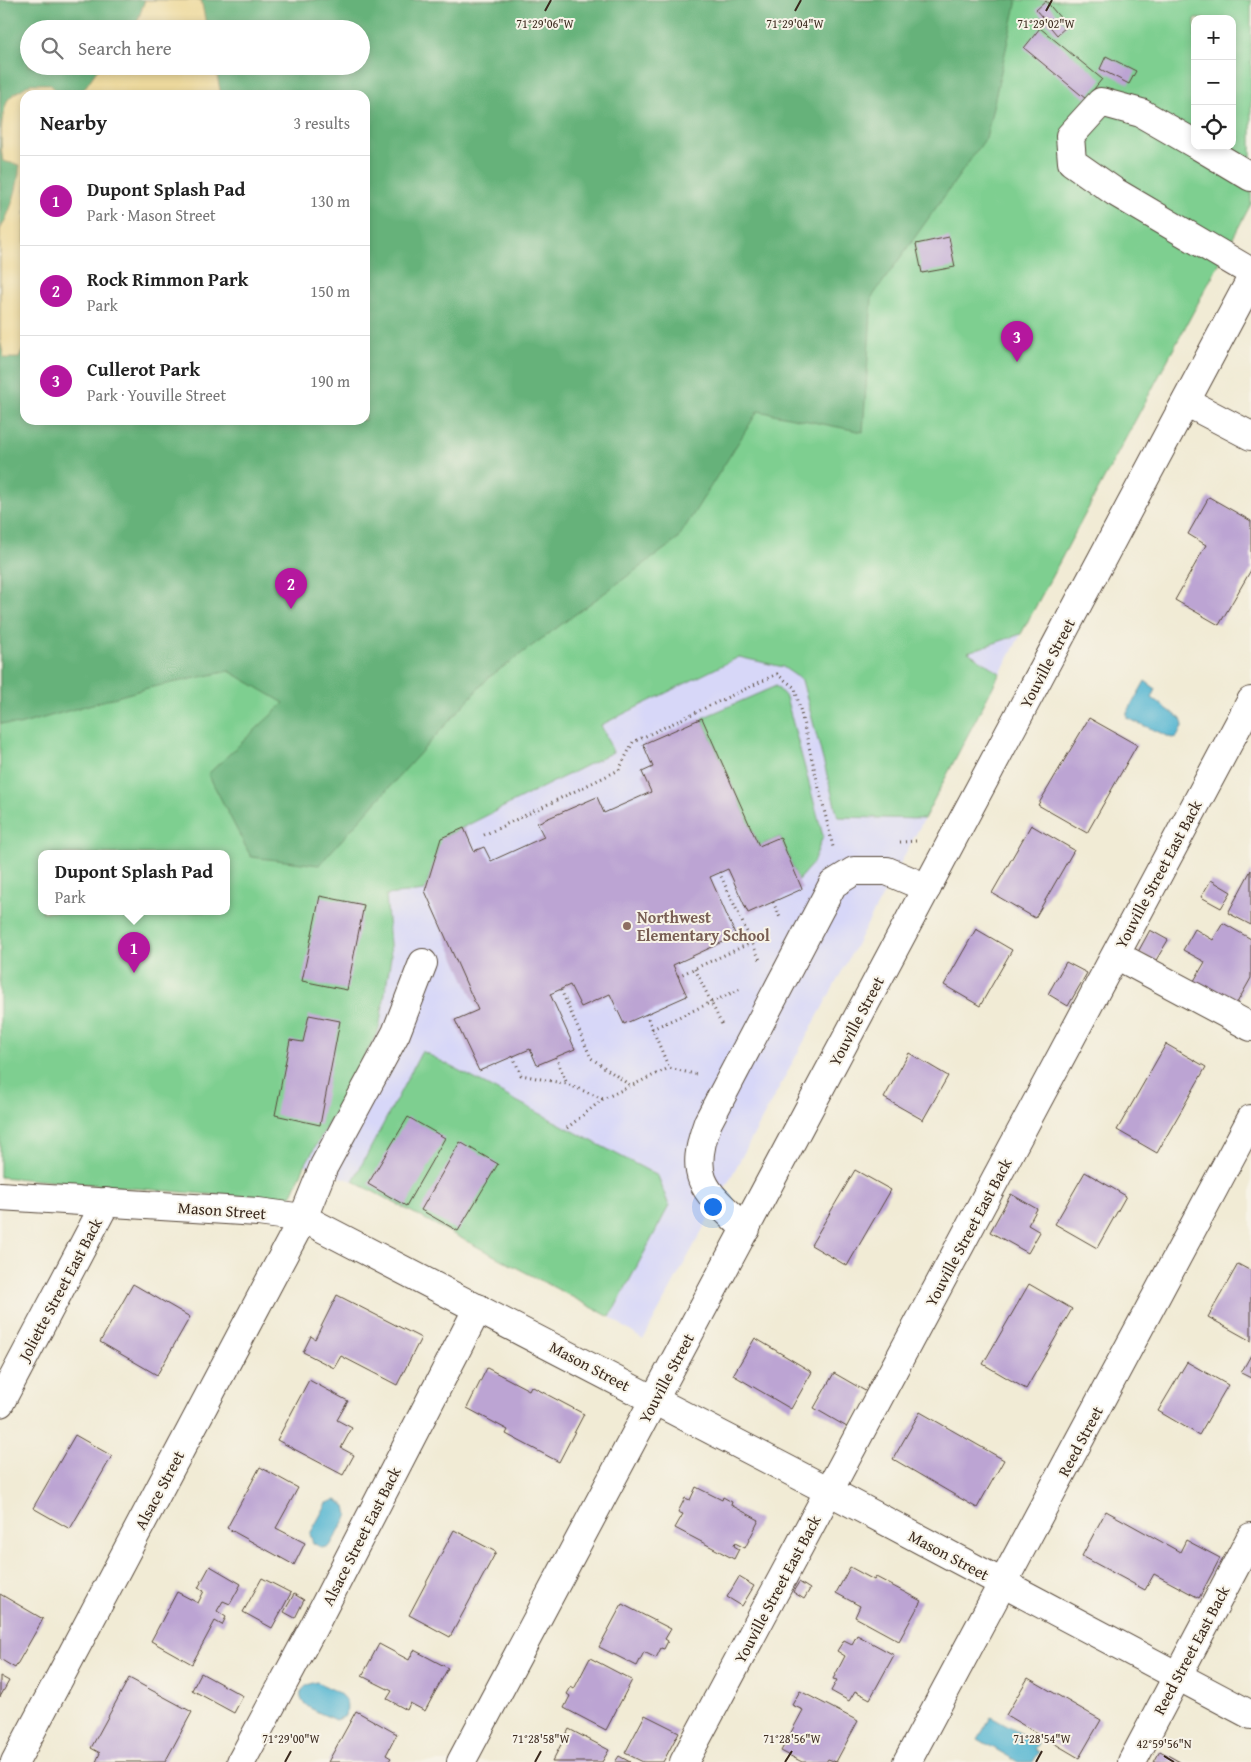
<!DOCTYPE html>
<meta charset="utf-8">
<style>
body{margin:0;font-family:"Gentium Book Plus",serif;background:#f6f6f6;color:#222}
.controls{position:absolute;right:15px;top:15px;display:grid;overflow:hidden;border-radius:10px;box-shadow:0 2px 8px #0003}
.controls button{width:45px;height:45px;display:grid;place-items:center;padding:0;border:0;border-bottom:1px solid #e0e0e0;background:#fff;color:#222;font:25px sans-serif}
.you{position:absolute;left:712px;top:1206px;width:18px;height:18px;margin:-12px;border:4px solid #fff;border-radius:50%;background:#1a73e8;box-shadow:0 0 0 8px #1a73e833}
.badge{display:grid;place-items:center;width:32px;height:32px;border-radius:50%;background:#b5179e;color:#fff;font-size:16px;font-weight:700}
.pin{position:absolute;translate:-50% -41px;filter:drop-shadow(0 1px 2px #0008)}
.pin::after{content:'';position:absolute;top:26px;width:18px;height:15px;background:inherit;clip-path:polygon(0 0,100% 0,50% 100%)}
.popup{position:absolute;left:38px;top:850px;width:192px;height:65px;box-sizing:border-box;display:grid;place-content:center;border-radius:10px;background:#fff;filter:drop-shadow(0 1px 4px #0005);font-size:16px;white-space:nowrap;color:#767676}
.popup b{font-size:19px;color:#222}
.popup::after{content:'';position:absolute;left:50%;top:100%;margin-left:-10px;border:10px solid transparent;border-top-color:#fff}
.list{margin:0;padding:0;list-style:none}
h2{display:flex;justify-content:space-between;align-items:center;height:65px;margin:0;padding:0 20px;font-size:21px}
h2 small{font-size:16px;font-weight:400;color:#767676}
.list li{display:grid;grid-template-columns:32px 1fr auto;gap:15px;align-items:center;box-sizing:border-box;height:90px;padding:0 20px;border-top:1px solid #e0e0e0}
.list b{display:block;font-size:19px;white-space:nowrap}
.list p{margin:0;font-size:16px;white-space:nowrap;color:#767676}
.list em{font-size:16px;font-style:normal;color:#767676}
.icon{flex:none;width:28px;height:28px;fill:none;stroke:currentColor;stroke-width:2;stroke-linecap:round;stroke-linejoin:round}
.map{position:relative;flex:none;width:1251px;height:1762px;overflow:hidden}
.search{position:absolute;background:#fff;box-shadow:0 2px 8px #0003;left:20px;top:20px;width:350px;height:55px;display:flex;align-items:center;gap:12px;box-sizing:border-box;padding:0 18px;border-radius:28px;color:#767676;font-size:19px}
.panel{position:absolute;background:#fff;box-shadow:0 2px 8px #0003;left:20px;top:90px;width:350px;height:335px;border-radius:15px}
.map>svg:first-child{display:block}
.built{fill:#d7d7f8}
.green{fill:#7ecf90;stroke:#5c7c57;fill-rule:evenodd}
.forest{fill:#66b27a;stroke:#506e4c;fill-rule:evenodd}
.sand{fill:#eeda9e;stroke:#94825e}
.water{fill:#52b5d1;stroke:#467078}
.building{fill:#bca4d3}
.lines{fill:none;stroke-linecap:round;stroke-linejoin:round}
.minor-casing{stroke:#564739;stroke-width:30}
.path{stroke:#564739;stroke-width:3;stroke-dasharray:1 4;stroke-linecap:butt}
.minor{stroke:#fff;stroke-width:28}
.ticks{fill:none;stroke:#3b2a1e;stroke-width:2}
.education-dot{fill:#8d6e63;stroke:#f7f3e8;stroke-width:2}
.labels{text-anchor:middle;stroke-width:4;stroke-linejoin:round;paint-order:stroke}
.street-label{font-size:16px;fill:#3b2a1e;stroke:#f7f3e8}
.education-label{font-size:16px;font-weight:bold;fill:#785e54;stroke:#f7f3e8;text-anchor:start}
.ticks-label{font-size:12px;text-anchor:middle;fill:#3b2a1e;stroke:#f7f3e8;stroke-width:4;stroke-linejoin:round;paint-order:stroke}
</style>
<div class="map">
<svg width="1251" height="1762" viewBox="0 0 1251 1762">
<rect width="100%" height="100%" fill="#f7f3e8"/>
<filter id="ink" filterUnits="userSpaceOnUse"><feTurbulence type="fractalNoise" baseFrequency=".02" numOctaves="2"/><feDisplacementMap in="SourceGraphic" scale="10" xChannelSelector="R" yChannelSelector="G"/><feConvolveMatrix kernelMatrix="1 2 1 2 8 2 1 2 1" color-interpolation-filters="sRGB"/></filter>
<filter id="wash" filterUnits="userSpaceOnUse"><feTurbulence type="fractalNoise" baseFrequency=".0096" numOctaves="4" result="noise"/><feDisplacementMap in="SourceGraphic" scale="20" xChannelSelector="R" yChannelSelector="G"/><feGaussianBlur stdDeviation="1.12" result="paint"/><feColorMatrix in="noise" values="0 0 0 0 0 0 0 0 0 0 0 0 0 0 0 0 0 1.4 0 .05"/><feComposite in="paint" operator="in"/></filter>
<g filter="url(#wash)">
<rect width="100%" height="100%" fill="#f1ebd5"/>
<path class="built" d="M677,540L968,652L1021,634L924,819L643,1340L610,1317L353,1181L305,1165L339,1105L379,1029L386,895Z"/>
<g class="green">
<path d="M0,0H1251V204L1021,634L968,652L1000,673L924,819L838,817L802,680L783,667L739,657L601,725L613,752L442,838L425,891L386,895L391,957L379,1029L339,1105L305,1165L289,1201L0,1177ZM1195,19H1232V146H1195ZM29,29H361V66H29ZM25,95H365V420H25ZM42,854H226V912H42Z"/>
<path d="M776,686L786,697L823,836L813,863L798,880L780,837L759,846L702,718Z"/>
<path d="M422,1051L658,1176L669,1206L610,1317L353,1181Z"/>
</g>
<path class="forest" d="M0,0H1017L986,138L872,297L863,432L758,411L677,540L488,678L319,865L251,857L208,774L284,703L229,671L148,688L19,725L0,723ZM29,29H361V66H29ZM25,95H365V420H25Z"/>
<g class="sand">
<path d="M145,0H201L207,29H135Z"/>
<path d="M100,66H215L221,95H80Z"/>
<path d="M30,84H50L59,95H25V345L19,358H4L0,339V230C12,209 18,188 20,165L3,161C0,143 0,117 8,100C12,94 23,89 30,84Z"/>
</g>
<g class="water">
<path d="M1145,681L1156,689L1152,698L1181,719L1183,725L1177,737L1172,738L1127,718V713Z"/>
<path d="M336,1500L346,1506L348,1515L330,1546L322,1548L313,1543L310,1534L327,1503Z"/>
<path d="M317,1682C332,1690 355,1696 344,1717L335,1720C326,1715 312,1711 305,1704C294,1693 306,1683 317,1682Z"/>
<path d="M991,1717L1038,1743L1034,1749L1039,1752L1033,1762H1018L978,1739Z"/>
</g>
<g id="blocks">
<g class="building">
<path d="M1046,1L1067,26L1057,35L1036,10Z"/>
<path d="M1040,28L1102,79L1086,99L1024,48Z"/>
<path d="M1106,56L1136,71L1129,84L1100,69Z"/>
<path d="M949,237L955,267L922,273L916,244Z"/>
<path d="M1209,497L1251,521V570L1219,625L1175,600L1206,545L1188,534Z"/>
<path d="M702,718L759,846L780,837L802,889L748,913L728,869L710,877L736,936L673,965L687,996L624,1024L610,994L581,1007L570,985L550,994L575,1049L537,1065L530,1049L479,1071L455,1020L478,1010L425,891L441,838L464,828L474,851L484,847L491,861L544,837L537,823L597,797L604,813L651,792L642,772L653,767L643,744Z"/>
<path d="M1089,718L1137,745L1087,833L1038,805Z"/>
<path d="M1031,825L1074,850L1035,918L992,893Z"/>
<path d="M1251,870V925L1228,913Z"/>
<path d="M1211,880L1231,892L1221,908L1201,897Z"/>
<path d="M320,896L364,905L347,990L302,981Z"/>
<path d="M1223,923L1251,939V978L1233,1010L1191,986L1205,962L1183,950L1195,929L1213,940Z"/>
<path d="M976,929L1012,950L980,1006L944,985Z"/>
<path d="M1150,930L1168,940L1155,962L1138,952Z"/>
<path d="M1066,962L1087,973L1068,1006L1048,994Z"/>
<path d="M309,1015L340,1021L320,1125L275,1115L290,1040L303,1042Z"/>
<path d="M1166,1044L1206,1067L1157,1153L1117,1130Z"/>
<path d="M909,1053L948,1076L923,1120L884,1098Z"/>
<path d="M408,1117L445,1138L406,1206L368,1184Z"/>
<path d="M460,1142L498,1164L458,1231L421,1210Z"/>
<path d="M855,1170L891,1190L847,1266L811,1245Z"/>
<path d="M1085,1172L1126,1196L1097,1248L1055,1224Z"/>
<path d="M1011,1194L1037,1209L1028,1225L1040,1232L1028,1253L990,1232Z"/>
<path d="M1238,1264L1251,1271V1341L1208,1317Z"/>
<path d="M133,1284L190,1317L157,1375L100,1342Z"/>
<path d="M1029,1284L1072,1309L1026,1389L983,1364Z"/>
<path d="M337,1295L421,1338L397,1385L341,1356L334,1368L303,1352L311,1336L315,1339Z"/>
<path d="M755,1338L812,1372L791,1409L733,1375Z"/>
<path d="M1251,1355V1378L1241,1373Z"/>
<path d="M1187,1362L1228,1385L1199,1435L1158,1411Z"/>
<path d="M487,1368L529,1390L531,1386L584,1414L559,1462L506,1434L508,1430L467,1408Z"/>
<path d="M834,1373L867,1392L847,1427L814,1408Z"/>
<path d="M309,1380L348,1401L337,1420L352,1428L341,1448L354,1455L343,1475L277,1440Z"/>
<path d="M920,1412L1004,1460L977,1508L893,1459Z"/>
<path d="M75,1435L112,1456L70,1529L33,1508Z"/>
<path d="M260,1467L298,1488L276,1528L305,1543L294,1565L227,1528Z"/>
<path d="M696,1487L722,1500L723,1497L732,1502L731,1505L759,1520L745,1548L735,1543L734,1546L739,1549L734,1559L675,1528L683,1514L678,1512L685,1498L690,1500Z"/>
<path d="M1106,1511L1180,1552L1186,1540L1220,1558L1199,1598L1154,1574L1145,1590L1082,1556Z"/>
<path d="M454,1530L496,1552L450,1637L409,1615Z"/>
<path d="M210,1566L241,1584L230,1604L223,1601L217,1611L226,1617L222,1625L215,1621L192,1664L151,1641L177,1592L198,1603L204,1591L198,1588Z"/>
<path d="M850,1567L874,1580L876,1577L921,1601L899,1641L855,1617L860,1606L836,1593Z"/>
<path d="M739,1577L754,1586L742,1606L727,1597Z"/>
<path d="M262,1578L291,1593L272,1628L243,1612Z"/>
<path d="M799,1582L810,1589L804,1599L793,1592Z"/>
<path d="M0,1594L43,1619L15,1668L0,1659Z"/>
<path d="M294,1594L304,1600L295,1618L284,1612Z"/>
<path d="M622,1604L671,1629L665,1639L668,1641L664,1649L661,1648L656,1658L644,1652L637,1666L599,1647Z"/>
<path d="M857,1635L894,1655L870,1699L855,1691L849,1701L831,1691L837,1680L833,1679L845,1656L837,1651L844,1640L852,1644Z"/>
<path d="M379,1644L409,1660L414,1650L448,1668L425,1711L410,1703L407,1710L387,1699L392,1691L362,1676Z"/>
<path d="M590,1658L632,1680L606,1730L564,1708L570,1696L567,1694L571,1687L574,1689Z"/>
<path d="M201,1673L243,1696L234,1713L192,1690Z"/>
<path d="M0,1676L9,1681L0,1697Z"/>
<path d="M129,1678L192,1712L165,1762H96L100,1753L91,1748Z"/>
<path d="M1028,1678L1101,1720L1079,1758L1006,1715Z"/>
<path d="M800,1691L858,1721L836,1762L828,1759L826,1762H802L781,1751L803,1710L792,1705Z"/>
<path d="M356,1711L397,1734L386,1755L391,1758L388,1762H328Z"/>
<path d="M645,1715L679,1732L663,1762H643L625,1753Z"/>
<path d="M569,1729L609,1750L602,1762H552Z"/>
<path d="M1160,1751L1180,1762H1154Z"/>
<path d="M619,1756L630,1762H615Z"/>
</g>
</g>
</g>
<g filter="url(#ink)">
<use href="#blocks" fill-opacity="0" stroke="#564739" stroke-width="1"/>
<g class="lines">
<defs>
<g id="minor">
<path d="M1195,144L1141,113L1101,102L1070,136L1072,162L1115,192L1251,272"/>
<path d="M1199,146L1251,177"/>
<path d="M1186,402L1251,436"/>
<path d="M1116,955L1251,1027"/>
<path d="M0,1196L258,1212L303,1218L829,1491L1251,1715"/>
<path d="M746,1229C705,1191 687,1180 708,1122L833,884L854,871H887L927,888"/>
<path d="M0,1403L106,1202"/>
<path d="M15,1762L303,1218L324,1166L396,1033L423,963"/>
<path d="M241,1762L314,1626L478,1308"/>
<path d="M461,1762L1251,279"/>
<path d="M684,1762L1251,701"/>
<path d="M907,1762L1251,1119"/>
<path d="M1132,1762L1251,1537"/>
</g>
</defs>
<use href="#minor" class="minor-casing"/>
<g class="path">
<path d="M484,835L619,770L633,742L777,674L795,688L833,847"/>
<path d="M900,842L917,841"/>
<path d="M719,872L760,960"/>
<path d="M773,902L781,920"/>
<path d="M695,969L723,1027"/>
<path d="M678,976L773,933"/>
<path d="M561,990L591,1058L631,1086"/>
<path d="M646,1014L669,1068L699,1075"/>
<path d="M652,1029L743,988"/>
<path d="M513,1056L521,1075L567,1084L603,1099L669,1068"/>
<path d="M556,1057L567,1084"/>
<path d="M567,1128L603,1099"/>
</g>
<use href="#minor" class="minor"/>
</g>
</g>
<path class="ticks" d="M545,11L551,0M795,11L801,0M1046,11L1052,0M1164,1756L1174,1762M285,1762L291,1751M535,1762L541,1751M785,1762L792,1751M1036,1762L1042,1751"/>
<circle class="education-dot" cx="627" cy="926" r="5"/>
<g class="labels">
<g class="street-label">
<text transform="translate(1047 663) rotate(-62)" y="6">Youville Street</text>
<text transform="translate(1158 874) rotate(-62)" y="6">Youville Street East Back</text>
<text transform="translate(856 1021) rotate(-62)" y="6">Youville Street</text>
<text transform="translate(222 1210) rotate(4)" y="6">Mason Street</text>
<text transform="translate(968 1232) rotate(-62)" y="6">Youville Street East Back</text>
<text transform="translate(60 1289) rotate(-62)" y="6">Joliette Street East Back</text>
<text transform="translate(590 1366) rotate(28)" y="6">Mason Street</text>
<text transform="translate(666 1378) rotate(-62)" y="6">Youville Street</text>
<text transform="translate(1080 1441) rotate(-62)" y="6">Reed Street</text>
<text transform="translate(159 1490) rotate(-62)" y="6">Alsace Street</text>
<text transform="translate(361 1536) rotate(-63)" y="6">Alsace Street East Back</text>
<text transform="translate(949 1555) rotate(28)" y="6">Mason Street</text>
<text transform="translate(777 1589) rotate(-62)" y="6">Youville Street East Back</text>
<text transform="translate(1191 1650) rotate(-62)" y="6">Reed Street East Back</text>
</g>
<g class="education-label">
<text x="637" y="923">Northwest<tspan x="637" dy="18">Elementary School</tspan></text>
</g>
</g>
<g class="ticks-label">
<text x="545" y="28">71°29'06"W</text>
<text x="795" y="28">71°29'04"W</text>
<text x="1046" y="28">71°29'02"W</text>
<text x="291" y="1743">71°29'00"W</text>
<text x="541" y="1743">71°28'58"W</text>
<text x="792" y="1743">71°28'56"W</text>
<text x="1042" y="1743">71°28'54"W</text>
<text x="1164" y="1748">42°59'56"N</text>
</g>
</svg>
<div class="controls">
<button>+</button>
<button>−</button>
<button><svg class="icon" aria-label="locate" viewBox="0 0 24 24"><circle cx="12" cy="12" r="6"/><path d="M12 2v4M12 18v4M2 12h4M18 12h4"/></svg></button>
</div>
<div class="you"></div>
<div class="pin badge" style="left:134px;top:973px">1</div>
<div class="popup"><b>Dupont Splash Pad</b>Park</div>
<div class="pin badge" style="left:291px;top:609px">2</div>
<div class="pin badge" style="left:1017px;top:362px">3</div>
<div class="search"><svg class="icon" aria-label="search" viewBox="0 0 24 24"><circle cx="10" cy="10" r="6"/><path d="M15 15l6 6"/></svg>Search here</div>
<section class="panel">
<h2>Nearby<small>3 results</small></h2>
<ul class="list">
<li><span class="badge">1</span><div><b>Dupont Splash Pad</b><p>Park · Mason Street</p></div><em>130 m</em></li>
<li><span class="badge">2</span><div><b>Rock Rimmon Park</b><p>Park</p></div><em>150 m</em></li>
<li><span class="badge">3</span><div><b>Cullerot Park</b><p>Park · Youville Street</p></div><em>190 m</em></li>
</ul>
</section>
</div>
